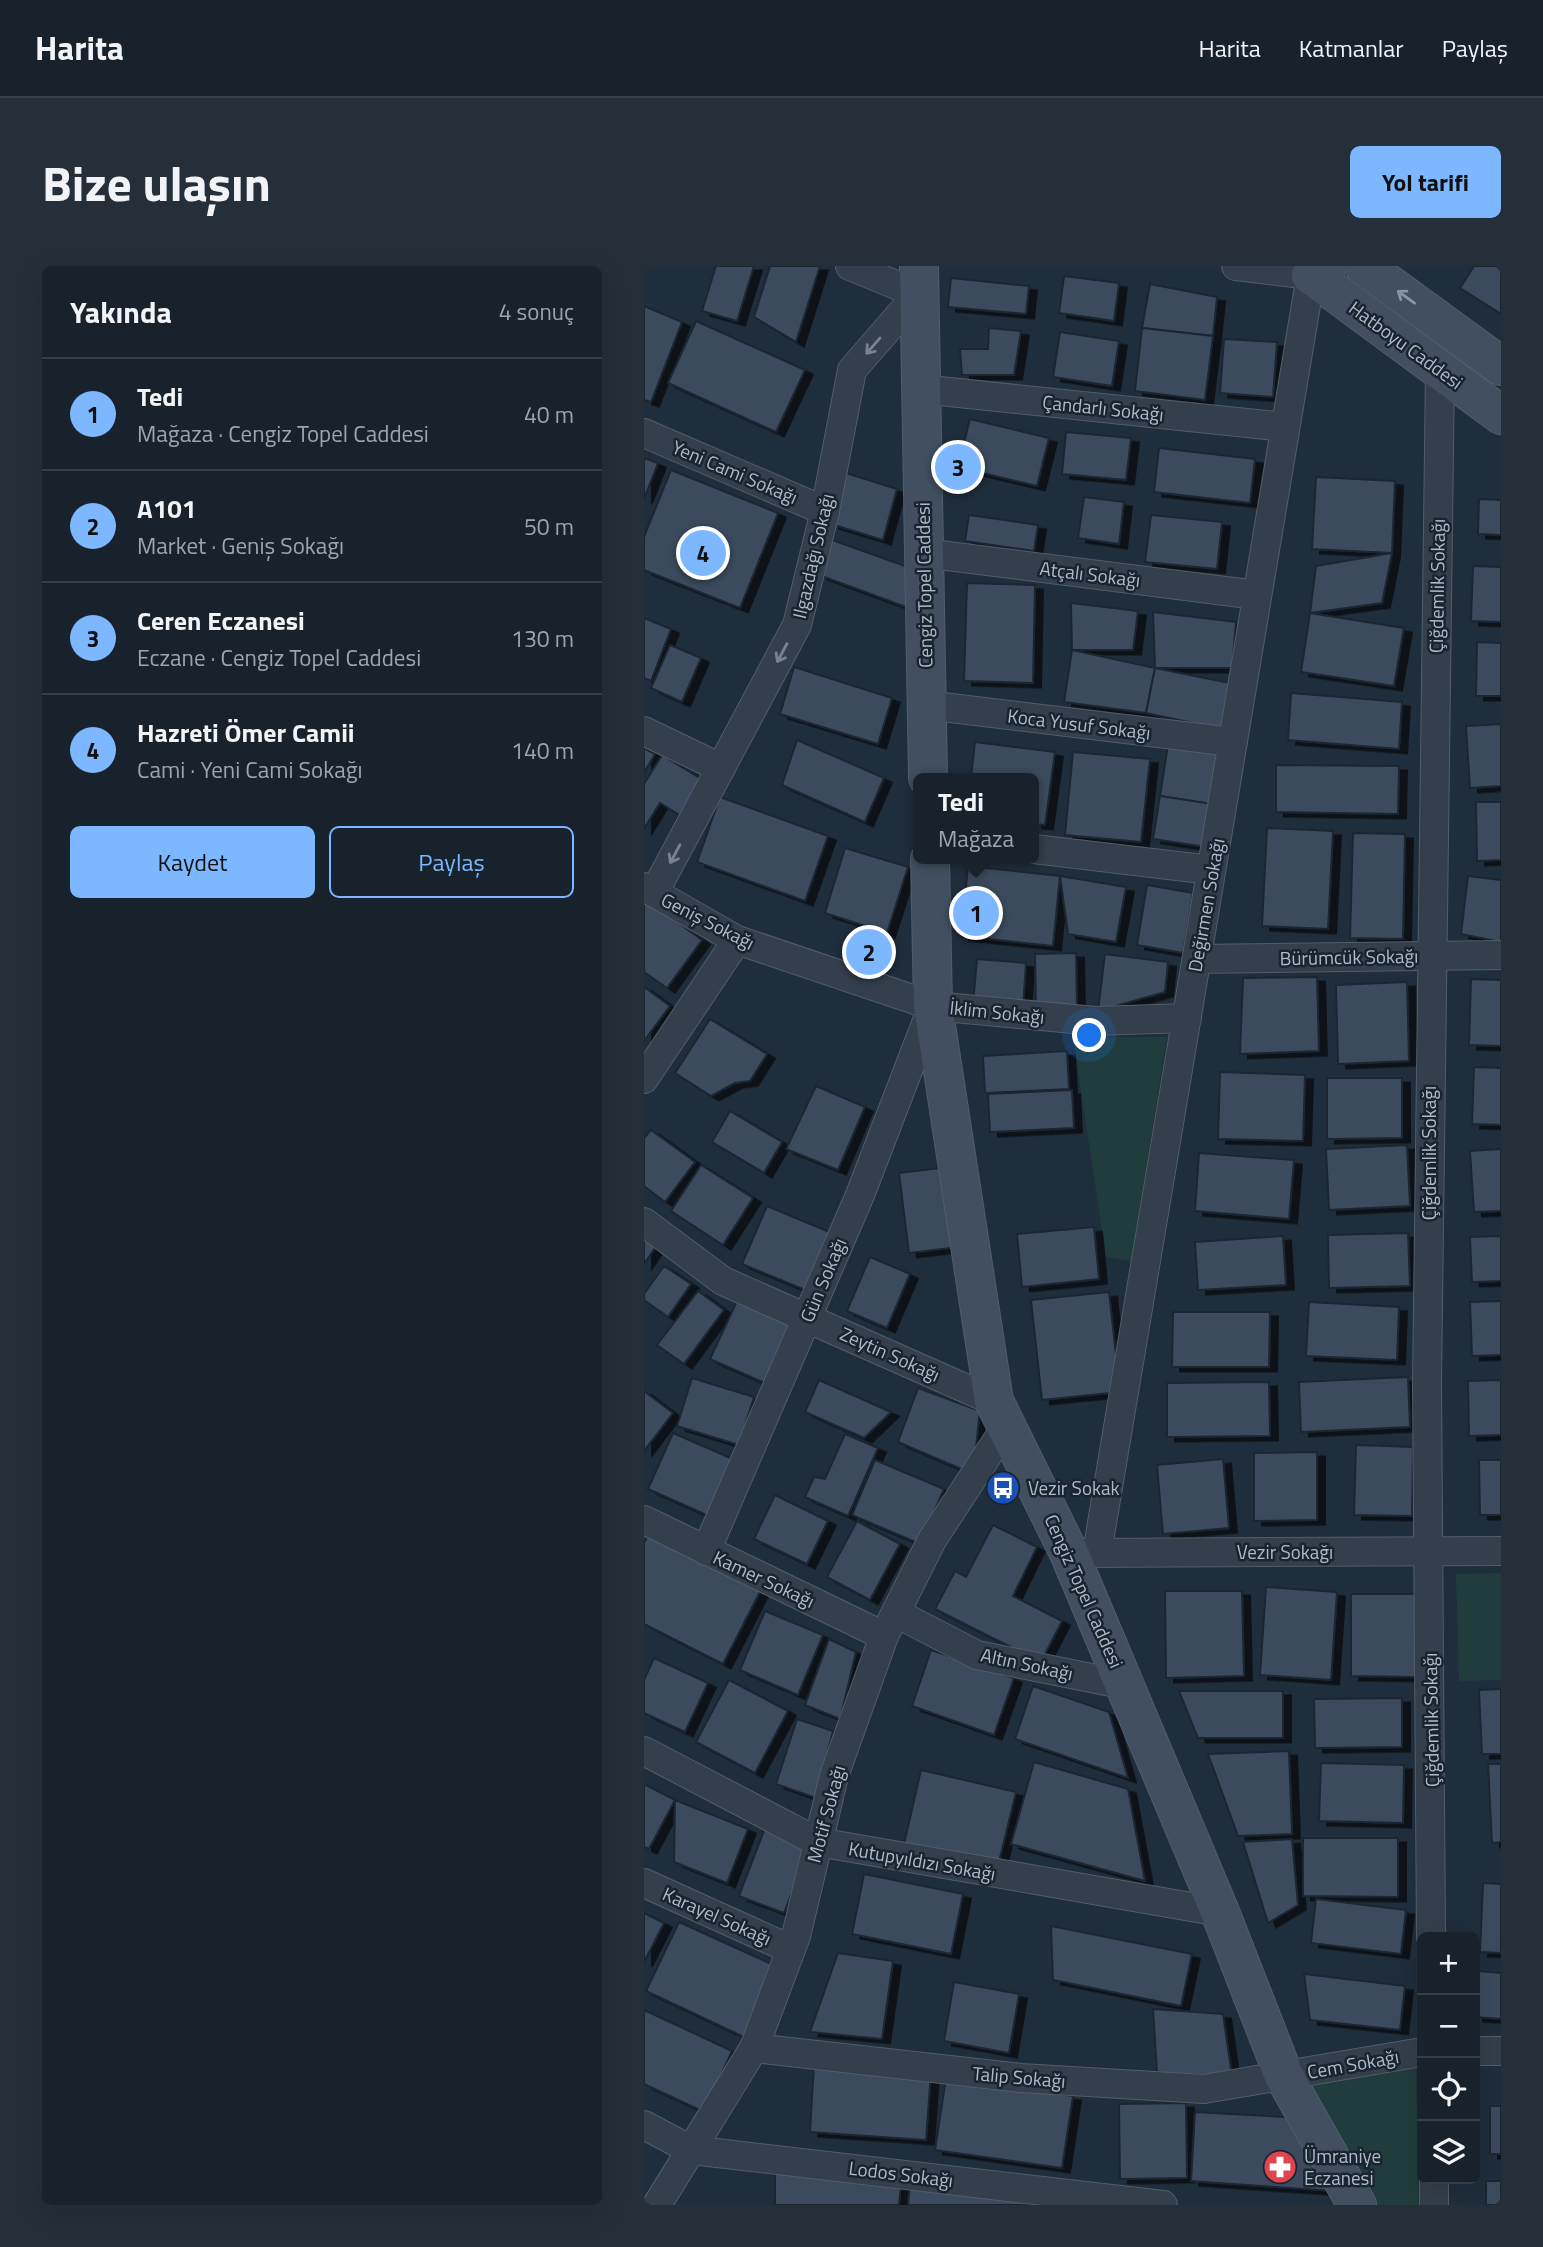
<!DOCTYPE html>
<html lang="tr">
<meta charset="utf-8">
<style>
body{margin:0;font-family:"Titillium Web",sans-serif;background:#242f39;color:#f1f3f6}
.controls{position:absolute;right:21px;bottom:21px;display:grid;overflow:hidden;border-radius:10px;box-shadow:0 7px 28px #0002}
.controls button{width:63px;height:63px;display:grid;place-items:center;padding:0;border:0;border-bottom:2px solid #363f49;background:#17222d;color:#f1f3f6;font:35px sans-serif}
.you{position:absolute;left:446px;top:770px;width:24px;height:24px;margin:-18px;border:5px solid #fff;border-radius:50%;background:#1a73e8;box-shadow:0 0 0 10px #1a73e833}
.badge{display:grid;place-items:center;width:46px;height:46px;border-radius:50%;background:#7db7ff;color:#111;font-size:23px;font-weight:700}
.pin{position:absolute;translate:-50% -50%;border:4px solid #fff;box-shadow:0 2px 7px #0006}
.popup{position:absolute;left:269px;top:507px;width:126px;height:91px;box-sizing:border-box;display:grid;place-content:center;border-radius:10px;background:#17222d;filter:drop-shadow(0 2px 5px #0005);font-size:23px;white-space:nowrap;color:#9ea4aa}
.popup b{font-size:26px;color:#f1f3f6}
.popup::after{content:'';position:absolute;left:50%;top:100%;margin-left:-14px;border:14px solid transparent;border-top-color:#17222d}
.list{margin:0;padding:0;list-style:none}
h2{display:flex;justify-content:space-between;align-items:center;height:91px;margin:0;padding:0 28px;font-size:30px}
h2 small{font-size:23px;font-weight:400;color:#9ea4aa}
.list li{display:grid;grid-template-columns:46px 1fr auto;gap:21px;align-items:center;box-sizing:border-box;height:112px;padding:0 28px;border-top:2px solid #363f49}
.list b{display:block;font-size:26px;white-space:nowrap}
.list p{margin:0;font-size:23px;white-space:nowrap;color:#9ea4aa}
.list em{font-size:23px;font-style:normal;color:#9ea4aa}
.actions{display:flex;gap:14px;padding:21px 28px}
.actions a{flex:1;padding:16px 0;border:2px solid #7db7ff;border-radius:10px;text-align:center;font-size:24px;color:#7db7ff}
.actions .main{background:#7db7ff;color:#111}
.icon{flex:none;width:38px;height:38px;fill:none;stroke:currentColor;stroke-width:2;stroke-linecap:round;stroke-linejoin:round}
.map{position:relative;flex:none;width:857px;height:1939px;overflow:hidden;border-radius:10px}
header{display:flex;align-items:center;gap:42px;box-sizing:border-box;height:98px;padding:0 35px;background:#17222d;border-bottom:2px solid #363f49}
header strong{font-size:33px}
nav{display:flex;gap:38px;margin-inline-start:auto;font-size:24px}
.intro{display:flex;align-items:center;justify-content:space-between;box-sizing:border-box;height:168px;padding:0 42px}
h1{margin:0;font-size:49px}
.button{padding:18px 32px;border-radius:10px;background:#7db7ff;color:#111;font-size:24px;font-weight:700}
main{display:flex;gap:42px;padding:0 42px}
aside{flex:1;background:#17222d;border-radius:10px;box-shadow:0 7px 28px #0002}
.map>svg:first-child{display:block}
.green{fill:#213c3d}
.building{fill:#3b4c5d;stroke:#1b2633;stroke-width:2;filter:url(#shadow)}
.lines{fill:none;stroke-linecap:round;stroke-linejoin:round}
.street-casing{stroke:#515d6a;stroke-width:30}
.secondary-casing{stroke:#515d6a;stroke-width:40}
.street{stroke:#333f4c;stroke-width:28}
.secondary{stroke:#414f60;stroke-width:38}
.oneway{stroke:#8895a4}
.oneway2{stroke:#778391}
.labels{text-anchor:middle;stroke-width:5;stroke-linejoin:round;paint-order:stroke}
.street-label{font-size:19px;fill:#aebac9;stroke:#192431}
.poi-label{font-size:19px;fill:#aebac9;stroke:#192431;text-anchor:start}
</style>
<header>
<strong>Harita</strong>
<nav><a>Harita</a><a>Katmanlar</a><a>Paylaş</a></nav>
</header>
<div class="intro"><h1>Bize ulaşın</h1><a class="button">Yol tarifi</a></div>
<main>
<aside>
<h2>Yakında<small>4 sonuç</small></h2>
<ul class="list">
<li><span class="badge">1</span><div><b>Tedi</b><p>Mağaza · Cengiz Topel Caddesi</p></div><em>40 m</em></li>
<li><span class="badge">2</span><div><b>A101</b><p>Market · Geniş Sokağı</p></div><em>50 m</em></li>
<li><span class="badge">3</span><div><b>Ceren Eczanesi</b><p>Eczane · Cengiz Topel Caddesi</p></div><em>130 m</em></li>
<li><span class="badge">4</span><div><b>Hazreti Ömer Camii</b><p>Cami · Yeni Cami Sokağı</p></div><em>140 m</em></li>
</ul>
<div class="actions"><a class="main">Kaydet</a><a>Paylaş</a></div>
</aside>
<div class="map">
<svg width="857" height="1939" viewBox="0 0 857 1939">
<defs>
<filter id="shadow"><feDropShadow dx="8" dy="4.5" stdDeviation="0" flood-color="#0009"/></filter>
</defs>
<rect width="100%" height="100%" fill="#1f2e3c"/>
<g class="green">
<path d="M429,771H523L487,995L462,991Z"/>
<path d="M857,1307V1414L815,1415L812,1308Z"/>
<path d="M772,1802L775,1939H731L657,1821Z"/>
</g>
<g class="building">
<path d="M72,0H110L93,55L58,45Z"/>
<path d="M126,0H176L152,76L110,51Z"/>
<path d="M830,0H857V48L816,22Z"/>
<path d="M420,10L475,17L470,55L415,47Z"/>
<path d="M307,12L385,20L382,48L304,41Z"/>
<path d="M506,18L573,31L569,70L498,62Z"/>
<path d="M0,40L38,56L7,136L0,134Z"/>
<path d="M52,55L161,104L132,166L24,117Z"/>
<path d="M345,62L377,65L370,109H318L316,83H344Z"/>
<path d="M498,62L569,70L561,134L491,125Z"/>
<path d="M416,66L475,75L468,120L409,111Z"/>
<path d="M580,73L633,76L629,131L576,127Z"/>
<path d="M326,153L405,172L393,220L314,201Z"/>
<path d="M422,166L487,172L482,214L418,208Z"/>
<path d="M515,182L611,193L606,237L510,226Z"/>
<path d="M0,192L14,197L0,233Z"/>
<path d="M27,204L134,247L96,342L0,304V271Z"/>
<path d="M202,207L253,223L239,274L187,258Z"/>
<path d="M672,211L751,215L748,287L668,283Z"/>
<path d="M440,231L480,236L475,278L434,272Z"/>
<path d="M835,233L857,234V269L834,268Z"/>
<path d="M325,249L394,259L390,285L321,275Z"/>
<path d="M507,249L578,256L573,303L501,296Z"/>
<path d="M188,274L275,305L262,341L175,309Z"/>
<path d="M748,287L738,337L666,347L672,300Z"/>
<path d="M829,300L857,301V356L827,355Z"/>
<path d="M323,317L391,319L389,417L320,415Z"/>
<path d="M427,337L494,345L489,384H428Z"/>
<path d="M509,346L592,356L588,402H511Z"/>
<path d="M666,347L760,362L750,420L657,406Z"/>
<path d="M0,352L27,363L7,415L0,412Z"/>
<path d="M833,376L857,377V430H832Z"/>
<path d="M26,379L57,392L38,436L7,422Z"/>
<path d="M428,384L511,402L502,447L420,436Z"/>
<path d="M150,401L248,432L234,478L136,448Z"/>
<path d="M511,402L586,417L577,463L502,447Z"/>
<path d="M647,427L758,436L755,483L644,474Z"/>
<path d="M857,458V520L826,522L822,460Z"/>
<path d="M153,474L240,512L221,556L138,519Z"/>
<path d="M331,476L411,486L401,559L390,558V512H327Z"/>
<path d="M524,479L581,487L573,539L516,530Z"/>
<path d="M0,482L11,488L0,507Z"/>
<path d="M429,486L506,493L497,576L421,569Z"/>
<path d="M18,489L59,514L37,550L16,537L0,563V518Z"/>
<path d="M632,499L755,500L754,548L632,546Z"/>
<path d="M516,530L569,538L562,581L509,573Z"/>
<path d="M76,531L184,570L161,635L53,596Z"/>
<path d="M832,536H857V594L833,595Z"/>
<path d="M623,562L689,565L684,663L618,660Z"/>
<path d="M709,567L761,568L759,673L706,672Z"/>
<path d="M201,582L264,601L243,667L181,647Z"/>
<path d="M324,600L416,610L409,680L317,670Z"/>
<path d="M416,610L482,621L472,676L424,668Z"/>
<path d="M824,610L857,614V676L817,668Z"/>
<path d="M503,619L549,627L539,687L493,679Z"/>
<path d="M0,632L58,674L23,722L0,706Z"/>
<path d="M432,687L433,742L392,743L391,688Z"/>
<path d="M461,688L524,696L521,726L454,745Z"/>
<path d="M333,693L382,697L379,742L329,738Z"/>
<path d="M673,711L675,785L596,788L599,712Z"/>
<path d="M827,713L857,714V780L825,779Z"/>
<path d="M763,716L765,795L694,798L692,719Z"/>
<path d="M0,721L26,740L0,775Z"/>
<path d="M66,753L123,788L106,815L91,817L67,830L31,807Z"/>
<path d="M423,785L425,823L341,827L339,790Z"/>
<path d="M830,801L857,802V859L828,858Z"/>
<path d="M576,806L661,809L659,875L574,873Z"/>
<path d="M683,812H758V872L683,873Z"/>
<path d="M172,820L221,841L194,904L142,883Z"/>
<path d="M428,824L430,862L346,866L344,828Z"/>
<path d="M86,845L138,876L120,907L68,876Z"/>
<path d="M7,864L51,896L21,936L0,920V872Z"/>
<path d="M763,879L766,940L685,944L682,883Z"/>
<path d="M857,883V945L830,946L826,885Z"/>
<path d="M555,887L650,894L645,953L551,945Z"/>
<path d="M57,899L109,932L79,979L27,945Z"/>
<path d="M305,901L315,981L265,987L255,907Z"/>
<path d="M123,940L195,970L171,1028L98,998Z"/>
<path d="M450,961L455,1013L378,1021L373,968Z"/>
<path d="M0,966L15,976L0,998Z"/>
<path d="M764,967L766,1020L685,1022L684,969Z"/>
<path d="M639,970L642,1019L554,1024L551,976Z"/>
<path d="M857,970V1015L828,1016L826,971Z"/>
<path d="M226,991L266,1008L243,1062L203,1045Z"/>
<path d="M20,1000L47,1018L24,1051L0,1034V1028Z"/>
<path d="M54,1025L80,1044L40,1098L13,1079Z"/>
<path d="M465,1026L476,1126L398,1134L387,1034Z"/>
<path d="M93,1035L149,1061L123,1118L66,1093Z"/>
<path d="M857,1035V1089L828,1090L826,1036Z"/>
<path d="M665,1036L755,1041L753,1094L662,1090Z"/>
<path d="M529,1046H626L625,1101H528Z"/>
<path d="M764,1111L766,1161L657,1166L655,1116Z"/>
<path d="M48,1112L110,1131L95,1179L33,1160Z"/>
<path d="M175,1114L247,1146L220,1172L161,1146Z"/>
<path d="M857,1114V1169L825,1170L824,1115Z"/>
<path d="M625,1116L626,1170L523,1171V1117Z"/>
<path d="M274,1122L336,1145L329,1208L254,1176Z"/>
<path d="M0,1125L29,1147L0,1185Z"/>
<path d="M29,1167L98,1197L74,1254L4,1223Z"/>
<path d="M201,1168L234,1182L204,1250L161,1231L170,1211L181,1213Z"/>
<path d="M712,1179L769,1181L768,1250L710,1249Z"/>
<path d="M673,1186V1254L610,1255V1187Z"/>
<path d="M579,1193L585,1262L519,1268L513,1199Z"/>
<path d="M231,1194L300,1223L276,1278L208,1249Z"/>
<path d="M835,1194H857V1249H836Z"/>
<path d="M131,1229L184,1255L163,1298L110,1273Z"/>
<path d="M213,1255L256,1278L226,1334L183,1311Z"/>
<path d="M349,1259L393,1281L369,1330L418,1355L397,1396L291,1343L311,1305L322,1311Z"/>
<path d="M8,1261L120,1318L79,1398L0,1358V1277Z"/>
<path d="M622,1321L693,1326L687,1414L616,1409Z"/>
<path d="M521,1325H598L600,1410L522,1412Z"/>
<path d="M707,1328H773V1411L707,1410Z"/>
<path d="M121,1345L179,1369L154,1429L96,1404Z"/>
<path d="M185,1373L212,1386L196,1453L161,1439Z"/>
<path d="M287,1384L370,1412L350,1469L268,1440Z"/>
<path d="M10,1392L64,1417L41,1466L0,1447V1414Z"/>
<path d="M85,1414L144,1445L111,1507L52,1476Z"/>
<path d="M389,1420L465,1446L484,1512L371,1473Z"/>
<path d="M857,1423V1488H838L835,1424Z"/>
<path d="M535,1425H639V1472H554Z"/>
<path d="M758,1432V1481L671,1482L670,1433Z"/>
<path d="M153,1453L189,1465L172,1532L132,1518Z"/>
<path d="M645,1485L648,1568L594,1570L564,1488Z"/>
<path d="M390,1496L484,1523L501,1615L367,1578Z"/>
<path d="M677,1497L760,1499L759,1557L675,1555Z"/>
<path d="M844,1498H857V1576L848,1577Z"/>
<path d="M277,1504L372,1526L354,1600L260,1578Z"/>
<path d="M0,1518L31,1534L5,1583L0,1581Z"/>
<path d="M31,1534L104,1563L83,1617L30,1596Z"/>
<path d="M121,1562L166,1579L140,1647L95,1630Z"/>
<path d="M659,1572H754V1631L659,1630Z"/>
<path d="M648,1573L654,1639L624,1657L599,1576Z"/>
<path d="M220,1608L319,1628L307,1688L208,1668Z"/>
<path d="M839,1617L857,1618V1687L836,1686Z"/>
<path d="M672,1633L762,1644L757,1688L667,1677Z"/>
<path d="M0,1647L20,1657L0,1696Z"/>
<path d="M35,1656L132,1700L100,1771L2,1725Z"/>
<path d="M407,1660L548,1688L537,1740L409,1714Z"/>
<path d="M194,1687L249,1695L238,1773L166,1766Z"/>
<path d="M834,1705L857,1707V1753L831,1751Z"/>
<path d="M660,1708L761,1720L756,1764L666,1754Z"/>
<path d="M310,1716L375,1728L365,1787L300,1775Z"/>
<path d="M509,1743L579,1748L588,1810L513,1807Z"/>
<path d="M0,1744L88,1785L60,1846L0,1818Z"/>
<path d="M170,1798L287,1806L282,1874L166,1866Z"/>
<path d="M302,1812L429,1830L418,1902L291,1884Z"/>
<path d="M542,1837L543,1912L476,1913L475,1838Z"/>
<rect x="846" y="1840" width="11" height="48"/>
<path d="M551,1846L658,1852L689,1925L547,1915Z"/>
<path d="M131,1903L257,1918L255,1939H131Z"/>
<rect x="842" y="1915" width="15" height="24"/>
<path d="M266,1917L386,1927L385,1939H264Z"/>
</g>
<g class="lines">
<defs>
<g id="street">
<path d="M276,123L641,161"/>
<path d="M0,167L181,245"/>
<path d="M280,287L613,329"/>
<path d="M282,439L589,476"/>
<path d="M0,465L77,502"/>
<path d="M390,583L567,604"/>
<path d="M0,621L93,674L289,740L451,755L543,752"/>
<path d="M10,627L153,359L181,245L208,104L274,28L206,0"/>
<path d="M553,693L857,689"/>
<path d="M0,813L93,674"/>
<path d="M0,956L79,1015L350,1135"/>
<path d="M0,1254L240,1370"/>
<path d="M62,1285L216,929L288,742"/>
<path d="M436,1287L857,1285"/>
<path d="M453,1287L667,9L592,0"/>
<path d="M252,1347L333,1389L482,1419"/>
<path d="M0,1485L174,1576L576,1646"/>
<path d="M0,1617L146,1683"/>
<path d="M787,1671L783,1117L796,104"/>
<path d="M110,1782L377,1812L560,1823L778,1786"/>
<path d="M831,1785H857"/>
<path d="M0,1859L47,1884L519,1939"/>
<path d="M790,1913V1939"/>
<path d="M13,1939L110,1782L152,1670L190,1510L240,1370L288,1274L362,1161"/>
</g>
<g id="secondary">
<path d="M275,0L284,512"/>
<path d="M683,0L667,9L857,149"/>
<path d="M720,0L857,100"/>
<path d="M286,593L289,740L350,1135L425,1287L576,1646L640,1810L713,1939"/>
</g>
</defs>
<use href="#street" class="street-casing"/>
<use href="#secondary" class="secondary-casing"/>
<use href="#street" class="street"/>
<use href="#secondary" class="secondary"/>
</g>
<defs><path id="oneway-shaft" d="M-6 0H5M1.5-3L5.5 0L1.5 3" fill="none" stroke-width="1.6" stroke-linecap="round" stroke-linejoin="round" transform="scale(1.75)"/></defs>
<use class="oneway" href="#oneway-shaft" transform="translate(762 31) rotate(-144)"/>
<g class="oneway2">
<use href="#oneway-shaft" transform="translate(229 80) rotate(131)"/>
<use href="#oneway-shaft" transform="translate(138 387) rotate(118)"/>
<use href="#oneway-shaft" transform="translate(31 588) rotate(118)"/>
</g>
<defs>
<symbol id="bus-disc" viewBox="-11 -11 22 22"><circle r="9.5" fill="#1a4fb4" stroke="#192431"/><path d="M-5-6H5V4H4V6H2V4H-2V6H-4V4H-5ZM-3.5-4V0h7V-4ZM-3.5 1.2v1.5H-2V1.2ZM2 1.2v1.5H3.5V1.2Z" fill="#fff"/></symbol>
<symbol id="pharmacy-disc" viewBox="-11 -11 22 22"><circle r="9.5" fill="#e0444e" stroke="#192431"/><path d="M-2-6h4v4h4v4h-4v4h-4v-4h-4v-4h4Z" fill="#fff"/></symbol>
</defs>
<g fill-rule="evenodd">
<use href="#bus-disc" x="340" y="1203" width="38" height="38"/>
<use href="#pharmacy-disc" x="617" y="1882" width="38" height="38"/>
</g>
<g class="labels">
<g class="street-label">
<text transform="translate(762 79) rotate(36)" y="7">Hatboyu Caddesi</text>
<text transform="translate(459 142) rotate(6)" y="7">Çandarlı Sokağı</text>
<text transform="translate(91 206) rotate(23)" y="7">Yeni Cami Sokağı</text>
<text transform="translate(169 290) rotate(-77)" y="7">Ilgazdağı Sokağı</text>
<text transform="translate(446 308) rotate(7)" y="7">Atçalı Sokağı</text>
<text transform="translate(280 319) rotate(-91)" y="7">Cengiz Topel Caddesi</text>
<text transform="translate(793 320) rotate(-89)" y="7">Çiğdemlik Sokağı</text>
<text transform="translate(435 458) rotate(7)" y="7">Koca Yusuf Sokağı</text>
<text transform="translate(562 639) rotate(-80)" y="7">Değirmen Sokağı</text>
<text transform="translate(64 655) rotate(27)" y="7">Geniş Sokağı</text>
<text transform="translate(705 691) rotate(-1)" y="7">Bürümcük Sokağı</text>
<text transform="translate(353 746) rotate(6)" y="7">İklim Sokağı</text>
<text transform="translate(785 887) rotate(-90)" y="7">Çiğdemlik Sokağı</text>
<text transform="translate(179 1014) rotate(-67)" y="7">Gün Sokağı</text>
<text transform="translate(246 1088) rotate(24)" y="7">Zeytin Sokağı</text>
<text x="641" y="1293">Vezir Sokağı</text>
<text transform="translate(120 1313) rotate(25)" y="7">Kamer Sokağı</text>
<text transform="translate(440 1325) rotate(66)" y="7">Cengiz Topel Caddesi</text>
<text transform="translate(383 1398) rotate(12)" y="7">Altın Sokağı</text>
<text transform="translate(787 1454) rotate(-91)" y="7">Çiğdemlik Sokağı</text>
<text transform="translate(182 1548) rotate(-75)" y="7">Motif Sokağı</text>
<text transform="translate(278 1595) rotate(10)" y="7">Kutupyıldızı Sokağı</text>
<text transform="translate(73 1650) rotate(24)" y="7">Karayel Sokağı</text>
<text transform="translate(709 1798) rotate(-10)" y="7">Cem Sokağı</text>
<text transform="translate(375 1811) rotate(5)" y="7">Talip Sokağı</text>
<text transform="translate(257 1908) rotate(7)" y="7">Lodos Sokağı</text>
</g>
<g class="poi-label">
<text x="384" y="1229">Vezir Sokak</text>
<text x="660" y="1897">Ümraniye<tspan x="660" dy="22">Eczanesi</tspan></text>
</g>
</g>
</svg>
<div class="controls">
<button>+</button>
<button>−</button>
<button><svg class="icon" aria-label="locate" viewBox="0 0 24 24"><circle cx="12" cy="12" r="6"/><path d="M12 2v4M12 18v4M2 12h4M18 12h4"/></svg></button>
<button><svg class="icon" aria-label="layers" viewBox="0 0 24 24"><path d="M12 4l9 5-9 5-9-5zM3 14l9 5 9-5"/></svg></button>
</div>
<div class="you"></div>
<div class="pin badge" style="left:332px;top:647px">1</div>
<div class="popup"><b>Tedi</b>Mağaza</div>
<div class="pin badge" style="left:225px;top:686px">2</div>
<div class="pin badge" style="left:314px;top:201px">3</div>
<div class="pin badge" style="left:59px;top:287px">4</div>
</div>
</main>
